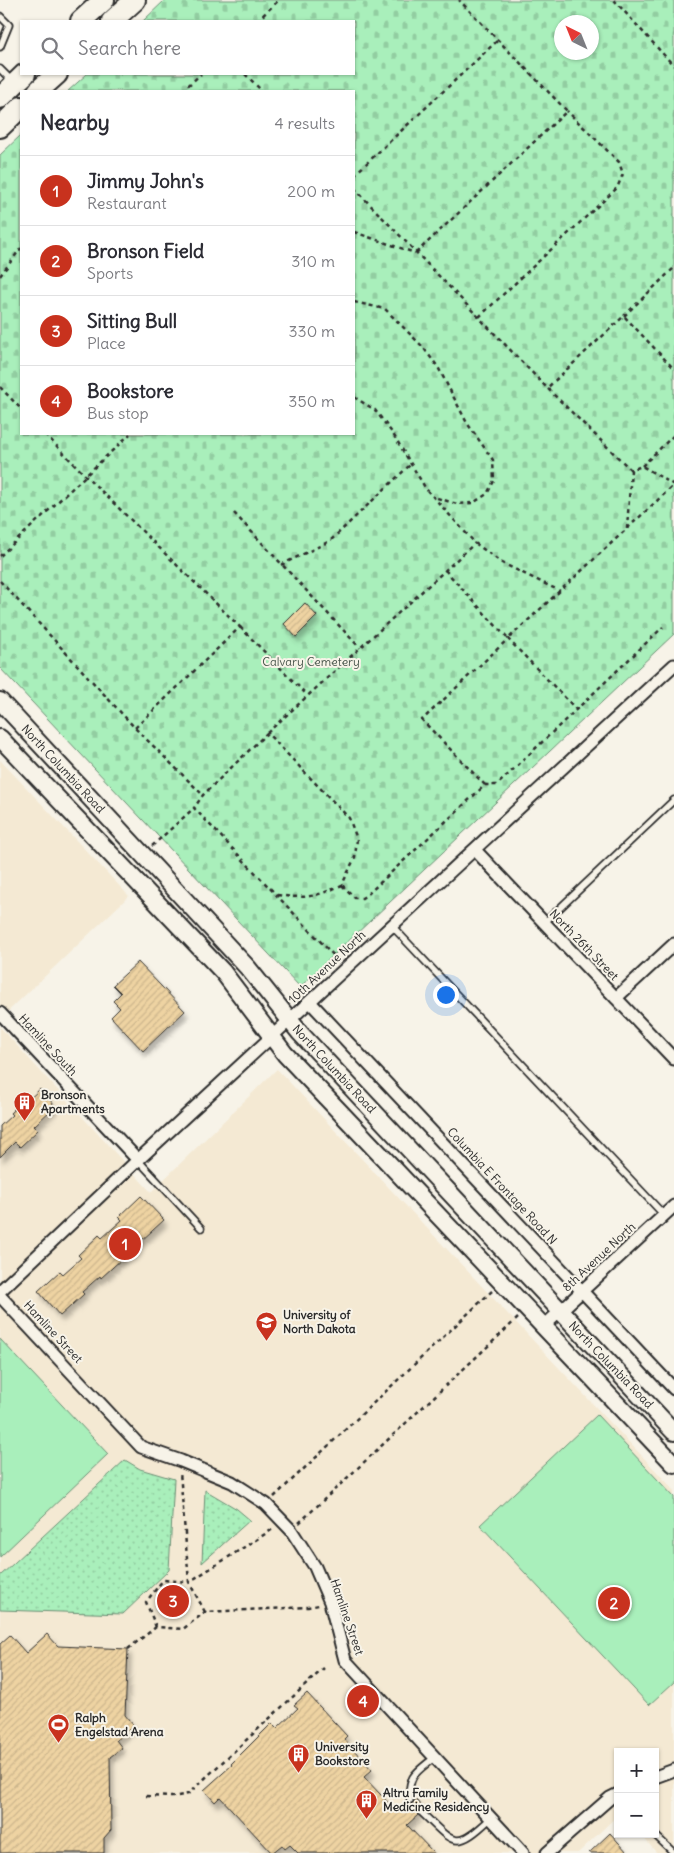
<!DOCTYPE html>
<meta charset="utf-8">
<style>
body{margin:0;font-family:Delius,sans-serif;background:#f7f7f7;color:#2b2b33}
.controls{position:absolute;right:15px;bottom:15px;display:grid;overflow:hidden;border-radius:0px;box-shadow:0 1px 4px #0004}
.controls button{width:45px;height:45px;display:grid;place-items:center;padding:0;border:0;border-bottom:1px solid #e1e1e2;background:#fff;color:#2b2b33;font:25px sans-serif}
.compass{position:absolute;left:554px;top:15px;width:45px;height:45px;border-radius:50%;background:#fff;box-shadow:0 1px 4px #0004;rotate:317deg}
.you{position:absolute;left:445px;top:994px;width:18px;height:18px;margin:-12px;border:4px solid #fff;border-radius:50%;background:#1a73e8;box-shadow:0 0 0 8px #1a73e833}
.badge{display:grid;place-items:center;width:32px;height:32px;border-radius:50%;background:#c8321e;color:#fff;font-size:16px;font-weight:700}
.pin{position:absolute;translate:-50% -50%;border:2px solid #fff;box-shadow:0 1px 5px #0006}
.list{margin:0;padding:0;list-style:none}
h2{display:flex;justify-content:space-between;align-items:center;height:65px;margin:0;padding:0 20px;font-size:21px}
h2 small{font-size:16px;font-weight:400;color:#7c7c81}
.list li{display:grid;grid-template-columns:32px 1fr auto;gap:15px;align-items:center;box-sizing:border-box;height:70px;padding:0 20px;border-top:1px solid #e1e1e2}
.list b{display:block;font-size:19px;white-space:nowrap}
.list p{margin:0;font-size:16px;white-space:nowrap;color:#7c7c81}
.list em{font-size:16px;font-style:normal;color:#7c7c81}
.icon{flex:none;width:28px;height:28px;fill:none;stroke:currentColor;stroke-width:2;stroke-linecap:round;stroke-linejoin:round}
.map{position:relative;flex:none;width:674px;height:1853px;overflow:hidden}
.search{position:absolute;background:#fff;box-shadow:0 1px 4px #0004;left:20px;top:20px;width:335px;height:55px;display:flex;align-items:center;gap:12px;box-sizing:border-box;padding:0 18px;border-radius:0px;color:#7c7c81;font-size:19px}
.panel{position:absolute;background:#fff;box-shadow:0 1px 4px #0004;left:20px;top:90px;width:335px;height:345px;border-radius:0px}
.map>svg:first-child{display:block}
.built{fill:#f4e9d3}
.grass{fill:url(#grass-dots);stroke:#6a8d73}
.cemetery{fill:url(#cemetery-stones);stroke:#6a8d73;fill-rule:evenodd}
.pitch{fill:#a9efbb;stroke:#6a8d73}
.building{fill:url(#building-hatch);stroke:#2b2b2b;filter:url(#shadow)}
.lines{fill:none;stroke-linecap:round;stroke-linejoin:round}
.lane-casing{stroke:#2b2b2b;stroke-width:9}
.street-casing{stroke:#2b2b2b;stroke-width:15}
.secondary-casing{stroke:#2b2b2b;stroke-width:20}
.highway-casing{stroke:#2b2b2b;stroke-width:24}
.path{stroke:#2b2b2b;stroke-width:2.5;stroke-dasharray:4 4;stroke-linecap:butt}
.lane{stroke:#f7f3e8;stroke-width:5.5}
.street{stroke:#f7f3e8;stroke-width:11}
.secondary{stroke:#f7f3e8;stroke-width:16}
.highway{stroke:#f7f3e8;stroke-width:20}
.labels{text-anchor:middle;stroke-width:4;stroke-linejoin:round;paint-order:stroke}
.park-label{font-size:12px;fill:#445248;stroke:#f7f3e8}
.street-label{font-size:12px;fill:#2b2b2b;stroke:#f7f3e8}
.poi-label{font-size:12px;font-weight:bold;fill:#2b2b2b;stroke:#f7f3e8;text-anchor:start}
</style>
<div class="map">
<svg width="674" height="1853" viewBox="0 0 674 1853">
<defs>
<pattern id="grass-dots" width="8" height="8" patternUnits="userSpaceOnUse" patternTransform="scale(1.25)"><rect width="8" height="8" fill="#a9efbb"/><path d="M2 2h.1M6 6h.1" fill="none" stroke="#92cda1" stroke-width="1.8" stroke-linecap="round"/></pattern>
<pattern id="cemetery-stones" width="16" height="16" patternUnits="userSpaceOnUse" patternTransform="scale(1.25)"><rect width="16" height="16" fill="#a9efbb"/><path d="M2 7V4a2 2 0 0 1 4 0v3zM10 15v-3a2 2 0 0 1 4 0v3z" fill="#92cda1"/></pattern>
<pattern id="building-hatch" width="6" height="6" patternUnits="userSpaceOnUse" patternTransform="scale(1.25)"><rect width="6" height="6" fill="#eed3a2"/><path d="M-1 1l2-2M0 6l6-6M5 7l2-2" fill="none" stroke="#ccb58c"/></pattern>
<filter id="shadow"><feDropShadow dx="3" dy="5.5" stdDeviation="2.5" flood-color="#0004"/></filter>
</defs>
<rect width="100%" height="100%" fill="#f7f3e8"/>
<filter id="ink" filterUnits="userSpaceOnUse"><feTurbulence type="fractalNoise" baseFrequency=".02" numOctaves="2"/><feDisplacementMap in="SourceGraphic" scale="10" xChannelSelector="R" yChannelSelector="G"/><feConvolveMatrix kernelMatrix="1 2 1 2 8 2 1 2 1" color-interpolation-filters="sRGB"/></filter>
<g filter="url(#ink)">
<g class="built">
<path d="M0,760L129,896L0,1019Z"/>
<path d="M0,1027L151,1192L277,1069L674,1490V1853H657L640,1834H655V1752H618V1815L578,1853H0Z"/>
</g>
<g class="grass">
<path d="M125,1460L140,1469L174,1479L169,1570L123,1614L0,1610V1576Z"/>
<path d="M205,1490L237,1509L250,1520L202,1563Z"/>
</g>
<path class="cemetery" d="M165,0H674V634L300,987L0,668V155L21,135V434H354V91H68L87,74H354V21H143ZM562,22H592V52H562Z"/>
<g class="pitch">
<path d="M0,1339L108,1454L0,1557Z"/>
<path d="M597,1415L674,1497V1682L649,1705L480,1525Z"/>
</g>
<g class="building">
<path d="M305,603L317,616L296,637L284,624Z"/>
<path d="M138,962L185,1011L143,1051L111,1017L120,1008L113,1001L121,993L113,985Z"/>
<path d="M40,1089L55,1106L34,1126L38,1130L20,1147L15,1142L0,1157V1126L12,1115L10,1113L22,1102L24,1104Z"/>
<path d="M141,1196L164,1220L141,1241L139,1239L122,1255L124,1257L101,1278L100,1276L82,1292L84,1294L60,1316L38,1291L60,1271L63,1274L81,1258L78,1255L99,1235L102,1238L122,1220L119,1217Z"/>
<path d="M47,1634L58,1646L128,1649L125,1715L134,1726L116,1740L122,1748L110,1757L111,1830L104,1838V1853H0V1644L10,1635L26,1653Z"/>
<path d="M307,1693L347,1736L344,1739L372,1770L364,1777L397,1812L407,1803L410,1805L413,1804L415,1799L423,1808L417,1809L418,1815L407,1825L434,1853H298L290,1845L285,1849L282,1845L272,1853L220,1797L215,1802L204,1790L232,1765L231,1764L272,1723L277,1728L298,1708L294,1705Z"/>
<path d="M610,1833L628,1853H589Z"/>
</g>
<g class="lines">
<defs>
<g id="lane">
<path d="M0,16L9,25L0,47"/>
<path d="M0,69L13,82"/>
<path d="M544,923L674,800"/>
<path d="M392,926L664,1215"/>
<path d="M138,1160L201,1228"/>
<path d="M410,1800C407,1775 417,1772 435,1757"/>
<path d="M421,1812C454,1843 454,1853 491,1818"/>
<path d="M654,1834L674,1853"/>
</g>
<g id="street">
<path d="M475,850L674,1059"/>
<path d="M616,998L674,944"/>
<path d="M310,1002L674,1389"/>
<path d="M0,1013L138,1160"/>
<path d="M0,1291L138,1160L674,665"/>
<path d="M0,1296L141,1447L181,1461L232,1482L266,1504L291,1530L315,1567L330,1602L345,1660L523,1853"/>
<path d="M543,1327L674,1206"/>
<path d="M655,1777L674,1770"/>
<path d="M547,1853L610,1798L618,1794"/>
</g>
<g id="secondary">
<path d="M0,701L248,968L300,1033L674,1432"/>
<path d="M0,738L223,972L285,1054L674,1464"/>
</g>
<g id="highway">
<path d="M81,21L104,0"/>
<path d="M112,21L135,0"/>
<path d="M38,91L57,74"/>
<path d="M0,98L25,74"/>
<path d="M0,127L21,107"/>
</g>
</defs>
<use href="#lane" class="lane-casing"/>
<use href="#street" class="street-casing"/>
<use href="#secondary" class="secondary-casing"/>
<use href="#highway" class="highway-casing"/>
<g class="path">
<path d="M614,0L674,66"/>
<path d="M257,21L279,0"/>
<path d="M245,74L262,91"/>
<path d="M182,91L201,74"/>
<path d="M354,175L497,41"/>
<path d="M354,188L547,388"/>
<path d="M354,232L415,253"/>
<path d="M416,253L567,111L459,0"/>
<path d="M0,276L21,248"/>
<path d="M354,302L385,309L422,346L438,367L467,423L493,460L494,481L487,494L473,503L457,504L434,497"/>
<path d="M624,316L674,268"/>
<path d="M479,317L617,188L623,174L619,162L567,111"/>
<path d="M0,387L21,409"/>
<path d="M354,397L375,410L393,434L426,489L475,543L502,563L560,591"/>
<path d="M45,434L85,475L240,627L135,728"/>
<path d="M642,466L674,435"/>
<path d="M631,470L547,388L624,316L674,369"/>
<path d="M234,513L360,648"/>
<path d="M0,556L130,434"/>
<path d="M281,565L330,541L411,464"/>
<path d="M445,570L508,639L674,485L642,466L631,470L627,529"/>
<path d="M0,581L135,728L203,795"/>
<path d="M240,627L307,695"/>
<path d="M267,733L475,543"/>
<path d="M485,785L422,720L508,639L576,709"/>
<path d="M152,846L194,808"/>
<path d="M342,885L355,898H362L368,894L485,785H497L663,627"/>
<path d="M277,895C306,899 316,897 342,885L355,857L357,839L349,818L267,733L203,795L194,808L338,960"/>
<path d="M274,1497L492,1291"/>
<path d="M299,1523L518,1318"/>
<path d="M205,1612L189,1582L273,1529"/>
<path d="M156,1627L146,1602L163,1580L189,1582L180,1472"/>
<path d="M128,1649L156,1627L183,1629L205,1612L308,1607L319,1605"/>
<path d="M146,1796L172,1797L188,1794L324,1668"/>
</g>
<use href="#lane" class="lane"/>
<use href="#street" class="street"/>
<use href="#secondary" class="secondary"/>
<use href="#highway" class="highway"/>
</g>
</g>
<defs>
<symbol id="building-pin" viewBox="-11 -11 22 30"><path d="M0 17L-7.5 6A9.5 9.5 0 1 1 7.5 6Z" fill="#c8321e" stroke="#f7f3e8"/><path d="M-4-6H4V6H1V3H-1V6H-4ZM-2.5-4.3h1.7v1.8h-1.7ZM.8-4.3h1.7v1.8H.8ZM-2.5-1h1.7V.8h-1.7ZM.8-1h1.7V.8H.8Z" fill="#fff"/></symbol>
<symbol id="university-pin" viewBox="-11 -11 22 30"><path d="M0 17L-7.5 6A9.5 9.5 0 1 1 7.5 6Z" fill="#c8321e" stroke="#f7f3e8"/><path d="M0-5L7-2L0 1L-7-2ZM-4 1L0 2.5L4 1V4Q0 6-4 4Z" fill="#fff"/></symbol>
<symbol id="stadium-pin" viewBox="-11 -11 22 30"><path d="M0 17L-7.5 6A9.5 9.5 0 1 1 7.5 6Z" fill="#c8321e" stroke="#f7f3e8"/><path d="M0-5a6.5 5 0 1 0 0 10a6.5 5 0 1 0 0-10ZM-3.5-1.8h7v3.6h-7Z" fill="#fff"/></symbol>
</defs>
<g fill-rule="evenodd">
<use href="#building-pin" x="12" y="1090" width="25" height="34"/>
<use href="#university-pin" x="254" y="1310" width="25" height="34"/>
<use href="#stadium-pin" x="46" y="1712" width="25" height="34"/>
<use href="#building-pin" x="286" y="1742" width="25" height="34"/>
<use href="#building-pin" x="354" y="1788" width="25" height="34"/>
</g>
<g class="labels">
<g class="park-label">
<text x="311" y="666">Calvary Cemetery</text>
</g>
<g class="street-label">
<text transform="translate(63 769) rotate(47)" y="4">North Columbia Road</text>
<text transform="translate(584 945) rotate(46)" y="4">North 26th Street</text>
<text transform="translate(327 967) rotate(-43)" y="4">10th Avenue North</text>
<text transform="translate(48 1045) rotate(47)" y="4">Hamline South</text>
<text transform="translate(334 1069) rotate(47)" y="4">North Columbia Road</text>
<text transform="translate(502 1186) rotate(47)" y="4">Columbia E Frontage Road N</text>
<text transform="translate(599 1257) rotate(-43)" y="4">8th Avenue North</text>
<text transform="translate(53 1332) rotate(47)" y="4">Hamline Street</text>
<text transform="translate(611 1365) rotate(46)" y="4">North Columbia Road</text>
<text transform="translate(347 1617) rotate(71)" y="4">Hamline Street</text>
</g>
<g class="poi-label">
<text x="41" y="1099">Bronson<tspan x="41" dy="14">Apartments</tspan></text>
<text x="283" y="1319">University of<tspan x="283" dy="14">North Dakota</tspan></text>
<text x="75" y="1722">Ralph<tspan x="75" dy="14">Engelstad Arena</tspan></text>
<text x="315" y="1751">University<tspan x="315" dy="14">Bookstore</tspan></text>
<text x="383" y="1797">Altru Family<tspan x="383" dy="14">Medicine Residency</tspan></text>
</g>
</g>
</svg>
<div class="controls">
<button>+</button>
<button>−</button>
</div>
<svg class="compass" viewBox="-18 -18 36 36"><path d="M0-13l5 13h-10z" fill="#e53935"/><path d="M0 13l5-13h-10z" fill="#7c7c81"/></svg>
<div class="you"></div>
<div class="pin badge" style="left:125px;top:1244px">1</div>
<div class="pin badge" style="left:614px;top:1603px">2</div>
<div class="pin badge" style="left:173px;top:1601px">3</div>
<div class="pin badge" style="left:363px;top:1701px">4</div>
<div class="search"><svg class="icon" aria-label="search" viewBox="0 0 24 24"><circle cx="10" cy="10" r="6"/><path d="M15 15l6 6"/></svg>Search here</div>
<section class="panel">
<h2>Nearby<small>4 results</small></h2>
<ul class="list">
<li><span class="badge">1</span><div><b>Jimmy John's</b><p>Restaurant</p></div><em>200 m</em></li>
<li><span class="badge">2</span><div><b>Bronson Field</b><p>Sports</p></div><em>310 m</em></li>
<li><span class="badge">3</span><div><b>Sitting Bull</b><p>Place</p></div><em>330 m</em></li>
<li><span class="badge">4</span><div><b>Bookstore</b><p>Bus stop</p></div><em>350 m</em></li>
</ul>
</section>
</div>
